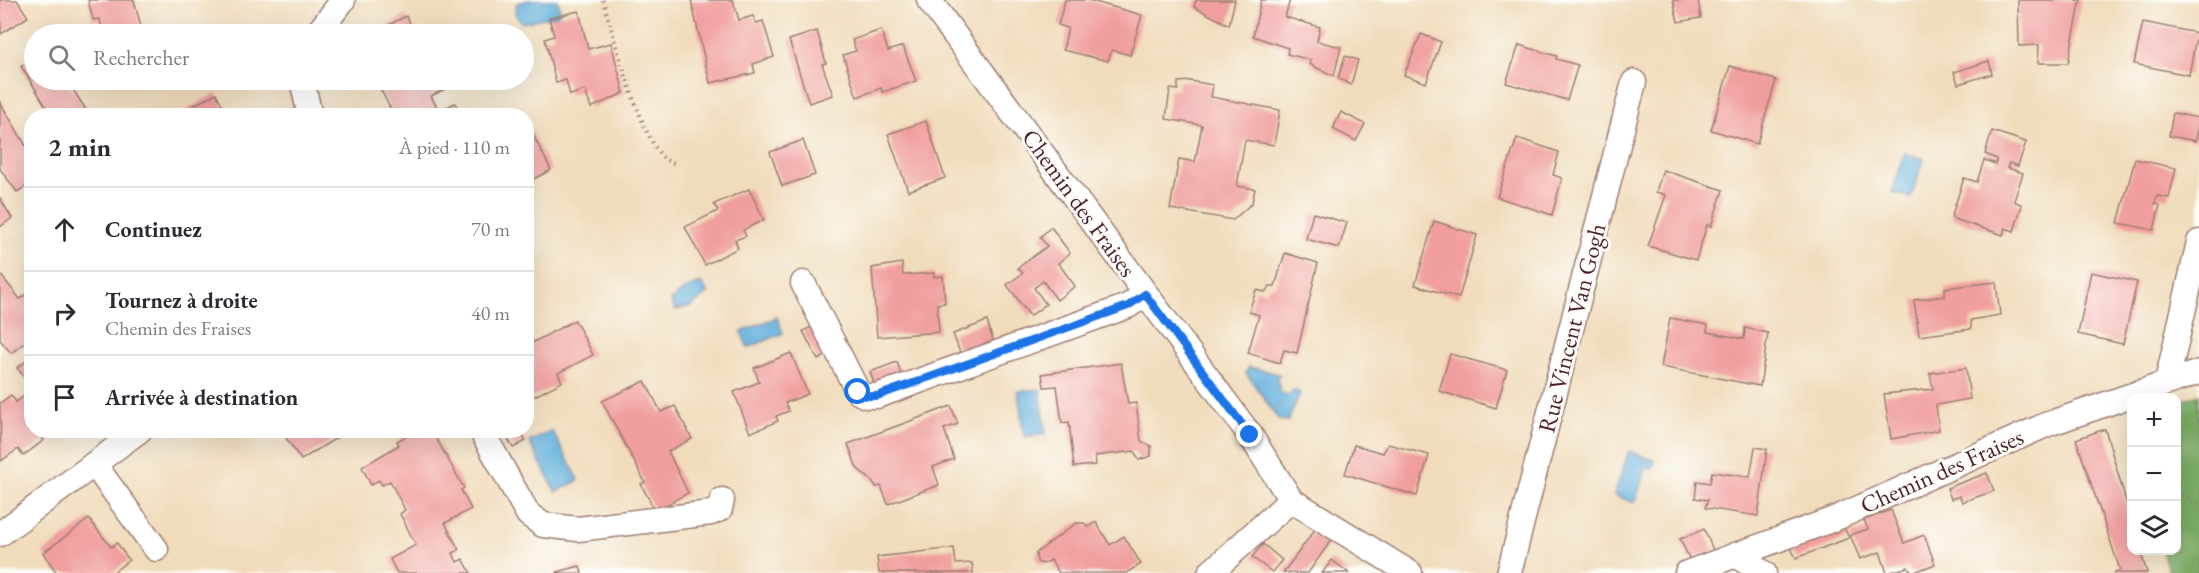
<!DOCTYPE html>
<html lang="fr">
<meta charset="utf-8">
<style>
body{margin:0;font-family:"EB Garamond",serif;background:#f7f7f7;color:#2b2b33}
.controls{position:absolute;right:18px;bottom:18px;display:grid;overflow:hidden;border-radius:12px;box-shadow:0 6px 24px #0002}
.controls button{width:54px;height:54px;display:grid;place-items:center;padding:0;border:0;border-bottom:2px solid #e1e1e2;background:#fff;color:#2b2b33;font:30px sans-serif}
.stop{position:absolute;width:18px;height:18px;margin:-14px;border:4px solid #1a73e8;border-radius:50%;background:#fff}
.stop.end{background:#1a73e8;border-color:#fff;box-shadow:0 2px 6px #0008}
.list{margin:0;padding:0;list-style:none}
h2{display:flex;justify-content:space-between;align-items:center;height:78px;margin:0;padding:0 24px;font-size:26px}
h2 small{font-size:20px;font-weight:400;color:#7c7c81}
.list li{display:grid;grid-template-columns:39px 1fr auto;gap:18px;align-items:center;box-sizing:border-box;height:84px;padding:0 24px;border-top:2px solid #e1e1e2}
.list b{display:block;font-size:22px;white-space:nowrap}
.list p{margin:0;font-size:20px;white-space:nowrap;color:#7c7c81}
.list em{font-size:20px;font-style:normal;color:#7c7c81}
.icon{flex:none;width:33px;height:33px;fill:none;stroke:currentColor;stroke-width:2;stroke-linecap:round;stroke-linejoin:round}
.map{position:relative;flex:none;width:2199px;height:573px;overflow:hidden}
.search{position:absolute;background:#fff;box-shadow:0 6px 24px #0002;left:24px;top:24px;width:510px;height:66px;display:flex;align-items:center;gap:15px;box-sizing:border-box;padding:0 21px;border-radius:33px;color:#7c7c81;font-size:22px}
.panel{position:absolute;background:#fff;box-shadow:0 6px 24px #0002;left:24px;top:108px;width:510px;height:330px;border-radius:24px}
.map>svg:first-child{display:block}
.forest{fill:#7aaa63;stroke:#626447;stroke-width:1.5}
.water{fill:#63b1dd;stroke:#566884;stroke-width:1.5}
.building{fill:#f09f9e}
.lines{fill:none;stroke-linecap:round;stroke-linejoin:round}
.minor-casing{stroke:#9d7e73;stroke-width:27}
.path{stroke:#9d7e73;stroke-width:4;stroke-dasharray:1.5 4.5;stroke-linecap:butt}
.minor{stroke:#fff;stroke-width:24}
.route{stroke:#1a73e8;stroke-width:8}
.labels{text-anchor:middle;stroke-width:6;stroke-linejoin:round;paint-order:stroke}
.street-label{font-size:24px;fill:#4a1f2b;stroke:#fdfcf7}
</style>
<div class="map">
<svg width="2199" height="573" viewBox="0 0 2199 573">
<rect width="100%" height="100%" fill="#fdfcf7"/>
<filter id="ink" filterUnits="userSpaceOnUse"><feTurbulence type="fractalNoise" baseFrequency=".0167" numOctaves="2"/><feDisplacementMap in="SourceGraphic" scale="12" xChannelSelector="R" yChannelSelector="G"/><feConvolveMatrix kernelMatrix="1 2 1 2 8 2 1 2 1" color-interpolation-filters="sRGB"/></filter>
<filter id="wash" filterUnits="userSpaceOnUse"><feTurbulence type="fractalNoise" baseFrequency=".008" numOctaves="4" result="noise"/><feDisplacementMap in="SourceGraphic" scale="24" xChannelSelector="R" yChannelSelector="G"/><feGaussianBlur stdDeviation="1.35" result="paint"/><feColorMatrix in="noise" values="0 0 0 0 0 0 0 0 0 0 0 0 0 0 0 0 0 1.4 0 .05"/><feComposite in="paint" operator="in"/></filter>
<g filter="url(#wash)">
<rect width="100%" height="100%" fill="#f0dcbb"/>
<path class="forest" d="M2199,394V573H2169L2162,551L2176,550L2177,402Z"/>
<g class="water">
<path d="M529,0H558L560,12L557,15L522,23L515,14L517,3Z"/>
<path d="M1905,153L1924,159L1911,198L1892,192Z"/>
<path d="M702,283L708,293L692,306L675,310L671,300L687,288Z"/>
<path d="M777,317L783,333L748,348L741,332Z"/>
<path d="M1249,367L1279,374L1277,380L1281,393L1289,395L1293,390L1300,393L1288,421L1279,420L1246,373Z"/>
<path d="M1040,389L1046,434L1024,437L1018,391Z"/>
<path d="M552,431L579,480L556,492L529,442Z"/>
<path d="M1629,451L1655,461L1652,469L1646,468L1635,503L1614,495Z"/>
</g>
<g id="blocks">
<g class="building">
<path d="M0,0H17L28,17L1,34Z"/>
<path d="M88,0H134L143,34H91L102,31L100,19L93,20Z"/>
<path d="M691,0H733L739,20L753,16L756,23L763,21L774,57L753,64L755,73L710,83Z"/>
<path d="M1065,0H1088L1142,15L1130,55L1112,50L1108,61L1063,50L1068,28L1058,25Z"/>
<path d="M1196,0H1235L1229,25L1194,7Z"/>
<path d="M1261,0H1290L1285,17L1320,27L1317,41L1341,47L1334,76L1309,64L1311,60L1287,54L1288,48L1253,36Z"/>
<path d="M1673,0H1698L1701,18L1678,22Z"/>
<path d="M2018,0H2081L2068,63H2038L2039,45L2019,46Z"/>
<path d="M579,11L588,49L611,43L624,93L591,108L585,90L570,95L566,80L556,83L545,39L554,36L549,18Z"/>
<path d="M406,16L416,34H371Z"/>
<path d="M2143,22L2197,33L2189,75L2134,64Z"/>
<path d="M881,30L888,51L903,46L916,81L882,92L881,88L857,97L843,55L856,51L852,40Z"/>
<path d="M817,31L826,63L822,64L833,95L809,103L789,40Z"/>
<path d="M1421,34L1441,42L1426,83L1404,75Z"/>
<path d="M1519,45L1557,56L1556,59L1578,65L1567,100L1506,83Z"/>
<path d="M1345,56L1358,60L1351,85L1338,78Z"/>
<path d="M34,58V80H67L90,116H52L21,66Z"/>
<path d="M1989,61L1992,74L1958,84L1954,72Z"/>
<path d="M1730,66L1776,80L1757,144L1711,130Z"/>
<path d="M383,80H453L455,84L431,96L439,111L455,103L462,116H394L377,82Z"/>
<path d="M1191,81L1213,85L1211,97L1280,110L1274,145L1245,140L1237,186L1255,189L1252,203L1233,220L1170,209L1179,159L1195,162L1202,125L1166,119L1170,89L1178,90V82Z"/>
<path d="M216,93L228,116H190L187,109Z"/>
<path d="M0,102L32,156V183L17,192L0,169Z"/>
<path d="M1341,112L1365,124L1356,141L1333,129Z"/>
<path d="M2173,113L2199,118L2196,141L2169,136Z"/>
<path d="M926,121L945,178L908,191L888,134Z"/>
<path d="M528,125L551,170L526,183V126Z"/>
<path d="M1992,131L2026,142L2018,166L2009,163L2007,168L2023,173L2014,201L2022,205L2014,231L2005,228L2003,235L1951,218L1964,178L1977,182L1984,160L1996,164L1997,159L1985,154Z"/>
<path d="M1517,138L1559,152L1553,175L1562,178L1552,215L1497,197Z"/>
<path d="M803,140L815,175L782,186L770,152Z"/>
<path d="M2135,159L2176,168L2169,198L2157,196L2155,204L2160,205L2154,230L2118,223Z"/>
<path d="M1663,170L1723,190L1711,226L1707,225L1696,260L1648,246L1666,195L1656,192Z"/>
<path d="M749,189L764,220L743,230L746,236L735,240L738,248L705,265L685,227L718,211L714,204Z"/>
<path d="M0,198L12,218L0,227Z"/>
<path d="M1313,213L1347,223L1339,248L1306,239Z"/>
<path d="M1434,221L1477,235L1459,298L1415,285Z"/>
<path d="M1051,227L1070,253L1058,263L1075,286L1057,300L1043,281L1034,288L1046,304L1030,316L1007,285L1023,273L1018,268L1047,246L1040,237Z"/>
<path d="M1285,253L1318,263L1297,353L1284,350L1280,363L1248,353L1259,315L1249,312L1256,290L1265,292L1270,286H1275Z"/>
<path d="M902,263L903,275L934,273V277L943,276L945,303L937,304L939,332L877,337L872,268Z"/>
<path d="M2091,272L2137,282L2123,344L2078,334Z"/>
<path d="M0,274L20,299L32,290V337L11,353L0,340Z"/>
<path d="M1996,282L2000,315L1971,320V329L1919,336L1914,300L1945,296V288Z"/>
<path d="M1670,318L1708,325L1707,332L1744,339L1745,328L1768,333L1760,386L1661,367Z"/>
<path d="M575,320L593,355L558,373L562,382L531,398L526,388V334L532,343Z"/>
<path d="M987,321L994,344L961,355L953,334Z"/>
<path d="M816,325L831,353L818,360L803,331Z"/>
<path d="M791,353L808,394L785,403L789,411L776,416L778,421L750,433L734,392L759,382L754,368Z"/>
<path d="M1450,354L1507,370L1496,408L1439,391Z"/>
<path d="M32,357V387L17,368Z"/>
<path d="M897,362L902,376L875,386L870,372Z"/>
<path d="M1121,363L1128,404L1136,403L1141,441L1151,446V456L1139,460L1134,451L1095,456L1096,465L1074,467L1069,422L1062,423L1057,386L1044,387L1042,374Z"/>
<path d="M1966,368L1970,399L1936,405L1939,430L1891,439L1884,394L1933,389L1930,373Z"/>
<path d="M645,381L661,412L675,406L692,439L668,451L688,493L655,511L641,484L645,482L602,401Z"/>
<path d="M32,391V430H41L38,432L44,440L23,456L18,449L1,461L0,403L11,395L16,402Z"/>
<path d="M951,406L958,424L944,429L954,459L933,467L939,485L888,504L881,486L876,487L873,482L857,468L848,444Z"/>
<path d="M2105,429L2132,522V550H2140L2147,573H2113L2120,570L2076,439Z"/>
<path d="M281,430H345L346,432L301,460Z"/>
<path d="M417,430L429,433L432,431L464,488L461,490L471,509L445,523L459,550L453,553L457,562L463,559L471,573H397L390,559L416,545L400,514L405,510L390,481L382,485L379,480L371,485L362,467L399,445L397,441Z"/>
<path d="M514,430H520L526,441L513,448L506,435Z"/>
<path d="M1388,444L1429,455L1417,496L1345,474L1354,445L1383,453Z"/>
<path d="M1755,447L1767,449L1758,516L1705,508L1708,500L1695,498L1697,481L1710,483L1712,472L1750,477Z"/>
<path d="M1987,473L1994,491L1962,502L1960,496L1951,499L1947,488Z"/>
<path d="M1891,510L1904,543L1924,535L1935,564L1912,573L1908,567L1887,573L1880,552L1860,559L1850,535L1868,529L1864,520Z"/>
<path d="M89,519L111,547L117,543L129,560L112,573H57L43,553Z"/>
<path d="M1096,522L1110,545L1124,536L1141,564L1126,573H1059L1051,560L1043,564L1037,562L1036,553L1076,523H1084L1088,527Z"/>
<path d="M1319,524L1335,535L1308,573H1283Z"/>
<path d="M1844,527L1849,538L1796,558L1791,548Z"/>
<path d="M1704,529L1713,550L1690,560L1680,539Z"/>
<path d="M1263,544L1282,560L1272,572L1252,557Z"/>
<path d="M954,548L956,564L972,563L973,573H879L877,557Z"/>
<path d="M1332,560L1349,573H1322Z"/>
<path d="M580,566L582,573H557V572Z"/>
</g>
</g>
</g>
<g filter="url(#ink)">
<use href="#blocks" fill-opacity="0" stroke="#9d7e73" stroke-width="1.5"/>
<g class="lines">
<defs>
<g id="minor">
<path d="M929,0L1250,435L1291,500L1410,573"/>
<path d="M317,34L343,0"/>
<path d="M302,80L310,116"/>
<path d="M803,283L858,392L866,396H877L1128,306L1145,294"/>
<path d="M2167,382L2199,242"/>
<path d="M481,430L528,514L543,525L578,529L711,513L720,509L722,500"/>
<path d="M94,464L156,549"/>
<path d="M0,534L140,430"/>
<path d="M1735,555L1764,573"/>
<path d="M1210,573L1291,500"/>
<path d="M1509,573L1634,82"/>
<path d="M1687,573L1834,519L2048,424L2199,372"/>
</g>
</defs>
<use href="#minor" class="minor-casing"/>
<g class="path">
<path d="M603,0C612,31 642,142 665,159C668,162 675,163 678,164"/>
<path d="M2176,492L2199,504"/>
</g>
<use href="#minor" class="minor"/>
</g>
</g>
<g class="lines" filter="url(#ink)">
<path class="route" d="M858,392L866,396H877L1128,306L1145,294L1250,435"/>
</g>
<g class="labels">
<g class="street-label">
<text transform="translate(1079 203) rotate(54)" y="8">Chemin des Fraises</text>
<text transform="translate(1572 328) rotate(-76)" y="8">Rue Vincent Van Gogh</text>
<text transform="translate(1942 471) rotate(-24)" y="8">Chemin des Fraises</text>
</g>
</g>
</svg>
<div class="controls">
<button>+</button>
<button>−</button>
<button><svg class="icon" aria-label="layers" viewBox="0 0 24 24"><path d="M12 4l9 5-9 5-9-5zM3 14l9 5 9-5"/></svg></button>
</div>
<div class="stop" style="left:858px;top:392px"></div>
<div class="stop end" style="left:1250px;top:435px"></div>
<div class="search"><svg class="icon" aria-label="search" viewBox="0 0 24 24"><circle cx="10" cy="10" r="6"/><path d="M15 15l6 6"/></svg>Rechercher</div>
<section class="panel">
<h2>2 min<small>À pied · 110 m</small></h2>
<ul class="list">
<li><svg class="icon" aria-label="ahead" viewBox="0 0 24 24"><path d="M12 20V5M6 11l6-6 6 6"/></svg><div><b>Continuez</b></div><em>70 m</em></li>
<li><svg class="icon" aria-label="right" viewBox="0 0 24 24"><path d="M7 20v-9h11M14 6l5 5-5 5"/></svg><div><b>Tournez à droite</b><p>Chemin des Fraises</p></div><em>40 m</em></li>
<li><svg class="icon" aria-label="arrive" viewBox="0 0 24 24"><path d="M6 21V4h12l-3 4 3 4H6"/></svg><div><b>Arrivée à destination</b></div></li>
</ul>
</section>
</div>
